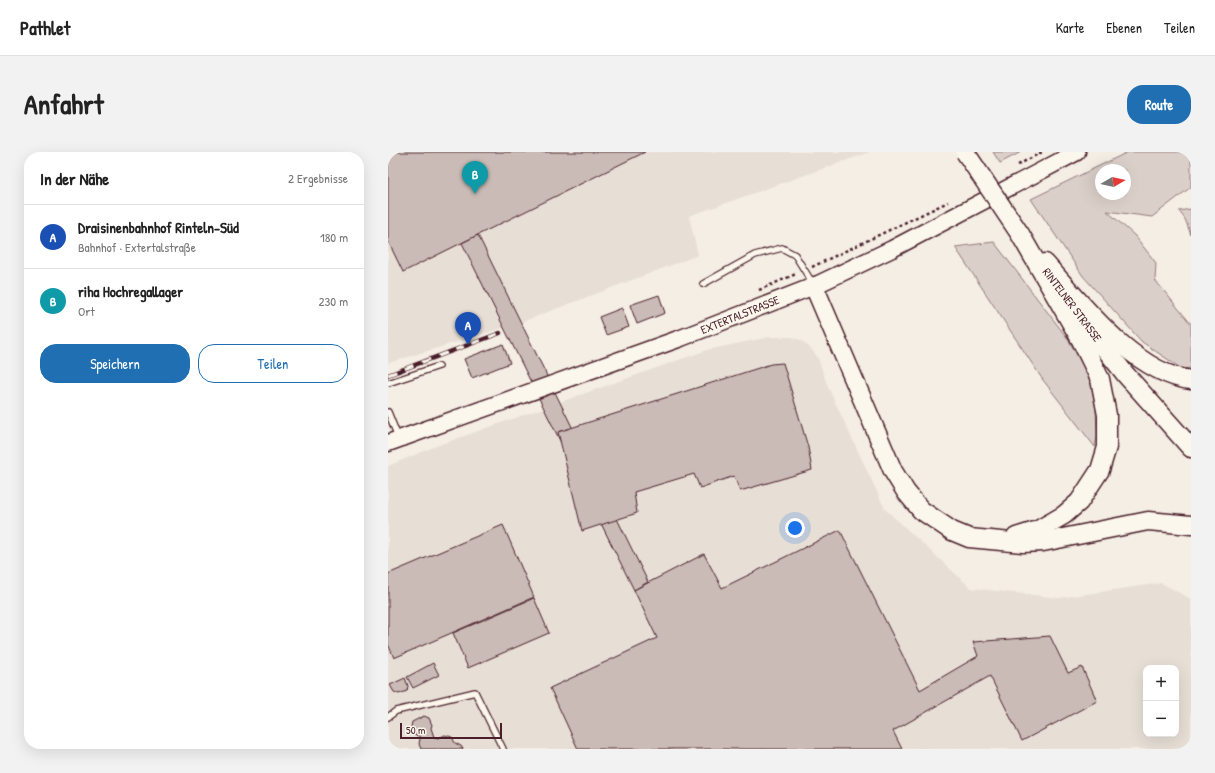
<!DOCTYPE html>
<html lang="de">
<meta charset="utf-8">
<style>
body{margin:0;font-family:"Patrick Hand",sans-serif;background:#f2f2f2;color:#222}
.controls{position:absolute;right:12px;bottom:12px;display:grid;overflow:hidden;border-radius:8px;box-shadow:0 4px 16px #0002}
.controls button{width:36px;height:36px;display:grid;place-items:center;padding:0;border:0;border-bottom:1px solid #e0e0e0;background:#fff;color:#222;font:20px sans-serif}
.compass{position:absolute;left:707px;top:12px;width:36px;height:36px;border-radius:50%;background:#fff;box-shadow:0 4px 16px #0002;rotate:81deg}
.scale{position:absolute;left:12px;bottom:10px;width:102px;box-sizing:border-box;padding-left:4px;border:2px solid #4a1f2b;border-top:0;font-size:11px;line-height:14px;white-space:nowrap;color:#4a1f2b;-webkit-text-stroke:3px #fbf7ec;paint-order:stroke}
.you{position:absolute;left:407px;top:376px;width:14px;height:14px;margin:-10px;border:3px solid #fff;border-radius:50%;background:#1a73e8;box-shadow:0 0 0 6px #1a73e833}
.badge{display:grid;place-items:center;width:26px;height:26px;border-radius:50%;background:#1f6fb2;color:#fff;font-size:13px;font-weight:700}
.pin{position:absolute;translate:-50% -33px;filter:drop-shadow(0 1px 2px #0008)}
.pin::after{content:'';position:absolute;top:21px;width:14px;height:12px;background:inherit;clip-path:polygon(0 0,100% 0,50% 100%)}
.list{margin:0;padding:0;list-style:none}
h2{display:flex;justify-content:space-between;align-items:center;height:52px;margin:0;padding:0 16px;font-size:17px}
h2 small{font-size:13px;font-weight:400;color:#767676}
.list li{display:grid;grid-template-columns:26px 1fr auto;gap:12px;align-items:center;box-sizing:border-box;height:64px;padding:0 16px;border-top:1px solid #e0e0e0}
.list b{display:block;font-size:15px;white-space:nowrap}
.list p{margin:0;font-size:13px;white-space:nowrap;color:#767676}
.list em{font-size:13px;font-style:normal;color:#767676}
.actions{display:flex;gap:8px;padding:12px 16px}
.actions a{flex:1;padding:9px 0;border:1px solid #1f6fb2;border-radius:16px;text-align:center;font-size:14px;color:#1f6fb2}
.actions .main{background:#1f6fb2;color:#fff}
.map{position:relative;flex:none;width:803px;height:597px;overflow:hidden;border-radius:16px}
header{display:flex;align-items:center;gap:24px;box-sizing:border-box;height:56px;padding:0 20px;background:#fff;border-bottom:1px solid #e0e0e0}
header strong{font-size:19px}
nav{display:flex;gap:22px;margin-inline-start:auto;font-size:14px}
.intro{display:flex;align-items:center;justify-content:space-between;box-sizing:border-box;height:96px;padding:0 24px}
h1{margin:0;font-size:28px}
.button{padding:10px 18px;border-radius:16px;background:#1f6fb2;color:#fff;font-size:14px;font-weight:700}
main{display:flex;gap:24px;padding:0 24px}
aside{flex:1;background:#fff;border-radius:16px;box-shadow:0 4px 16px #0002}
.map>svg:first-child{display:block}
.built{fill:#e7dfd6;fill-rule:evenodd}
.green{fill:#dbd0c9;stroke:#92787a;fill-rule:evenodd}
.building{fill:#cabbb6;stroke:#4a1f2b}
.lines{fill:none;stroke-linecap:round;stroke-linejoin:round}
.lane-casing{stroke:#4a1f2b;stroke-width:8}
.secondary-casing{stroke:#4a1f2b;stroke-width:19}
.primary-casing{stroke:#4a1f2b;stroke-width:21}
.path{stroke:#4a1f2b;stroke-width:2.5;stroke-dasharray:3 3;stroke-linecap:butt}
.lane{stroke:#fbf7ec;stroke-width:5.5}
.secondary{stroke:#fbf7ec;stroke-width:16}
.primary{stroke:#fbf7ec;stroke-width:18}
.rail-casing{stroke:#4a1f2b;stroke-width:4.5}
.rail{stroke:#fbf7ec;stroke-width:3;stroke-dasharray:9;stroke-linecap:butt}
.primary-bridge-casing{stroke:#4a1f2b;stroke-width:21;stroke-linecap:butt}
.primary-bridge{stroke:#fbf7ec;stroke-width:18}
.labels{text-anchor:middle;stroke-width:3.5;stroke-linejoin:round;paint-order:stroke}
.street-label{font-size:12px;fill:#4a1f2b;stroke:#fbf7ec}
</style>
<header>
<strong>Pathlet</strong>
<nav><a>Karte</a><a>Ebenen</a><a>Teilen</a></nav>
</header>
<div class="intro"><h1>Anfahrt</h1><a class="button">Route</a></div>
<main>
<aside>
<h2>In der Nähe<small>2 Ergebnisse</small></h2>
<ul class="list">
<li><span class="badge" style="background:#1a4fb4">A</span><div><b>Draisinenbahnhof Rinteln-Süd</b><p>Bahnhof · Extertalstraße</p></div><em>180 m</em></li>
<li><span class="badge" style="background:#0f9aa8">B</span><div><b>riha Hochregallager</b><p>Ort</p></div><em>230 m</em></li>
</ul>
<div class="actions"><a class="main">Speichern</a><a>Teilen</a></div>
</aside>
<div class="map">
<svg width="803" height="597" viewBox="0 0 803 597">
<rect width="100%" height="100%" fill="#f4eee4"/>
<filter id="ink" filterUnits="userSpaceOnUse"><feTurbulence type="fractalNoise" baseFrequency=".025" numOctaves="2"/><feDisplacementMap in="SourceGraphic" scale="8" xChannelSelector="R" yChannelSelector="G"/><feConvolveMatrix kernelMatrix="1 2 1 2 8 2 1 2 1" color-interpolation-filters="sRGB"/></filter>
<g filter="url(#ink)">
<g class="built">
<path d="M0,0H482L301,64L310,103L131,171L0,211Z"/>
<path d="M381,185H404L414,189L424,198L430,206L440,235L497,357L583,436L671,446L773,431L803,447V597H0V314L48,294L319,198ZM758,516H788V582H758Z"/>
</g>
<g class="green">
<path d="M605,0H633L612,11Z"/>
<path d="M740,0H803V35L764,65L719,59L747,84L768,111L767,128L803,172V216L794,217L754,190L695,124L643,47ZM713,18H737V42H713Z"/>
<path d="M803,57V83L797,67L791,59Z"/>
<path d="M606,90L680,187L702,226L708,257L709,284L707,295L655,228L567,95Z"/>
</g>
<g class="building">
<path d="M0,0H257L15,120L0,89Z"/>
<path d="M90,83L260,430L246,438L74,91Z"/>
<path d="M271,143L277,161L249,172L242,153Z"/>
<path d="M234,156L241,175L218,183L211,165Z"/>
<path d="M115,192L122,211L84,226L76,207Z"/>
<path d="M395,211L420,295L424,318L352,339L346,324L312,336L306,322L246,340L249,361L194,379L170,280L383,212Z"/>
<path d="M115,373L146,445L6,506L0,492V422Z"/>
<path d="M452,378L532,538L590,504L585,490L662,484L680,521L694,515L709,549L634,589L602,524L505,579L514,597H190L162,536L269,486L246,438L316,402L334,436Z"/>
<path d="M146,446L161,481L80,516L65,481Z"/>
<path d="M45,511L51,523L25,536L19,525Z"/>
<path d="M17,526L20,534L19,539L11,542L6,540L2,533Z"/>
<path d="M36,564L41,566L44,573L43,576L46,585L50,586L57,583L64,585L67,591L73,594L75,597H33L31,592L32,587L31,584L26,583L23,575L24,570Z"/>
</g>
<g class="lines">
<defs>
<g id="lane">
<path d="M315,132L367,103L394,96L407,103L425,132"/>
<path d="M0,231L51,214"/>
<path d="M0,260L10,285"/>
<path d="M0,565L8,559L87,540L115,597"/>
</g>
<path id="secondary" d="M0,291L293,186L426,134L504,97L689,0"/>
<g id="primary">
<path d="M657,111C693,151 747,222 803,228"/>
<path d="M426,134L505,319L518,340L533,358L564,379L581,386L635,391L655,390L760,369L803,373"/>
<path d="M687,159L738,223L803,296"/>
<path d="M628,385L650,378L676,363L691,350L712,318L719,295V263L712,227L693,188L632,82"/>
</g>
</defs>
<use href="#lane" class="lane-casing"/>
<use href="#secondary" class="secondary-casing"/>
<use href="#primary" class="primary-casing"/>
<g class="path">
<path d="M630,13L654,0"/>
<path d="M424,115L560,50"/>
<path d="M371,138L408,122"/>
</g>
<use href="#lane" class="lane"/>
<use href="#secondary" class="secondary"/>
<use href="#primary" class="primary"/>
<defs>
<path id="rail" d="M0,223L112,181"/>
</defs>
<use href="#rail" class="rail-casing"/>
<use href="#rail" class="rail"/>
<defs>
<path id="primary-bridge" d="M577,0L632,82"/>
</defs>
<use href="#primary-bridge" class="primary-bridge-casing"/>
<use href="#primary-bridge" class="primary-bridge"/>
</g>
</g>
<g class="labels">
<g class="street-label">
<text transform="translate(684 153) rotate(53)" y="4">RINTELNER STRASSE</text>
<text transform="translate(352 163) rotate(-22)" y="4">EXTERTALSTRASSE</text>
</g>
</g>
</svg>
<div class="controls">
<button>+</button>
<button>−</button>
</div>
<svg class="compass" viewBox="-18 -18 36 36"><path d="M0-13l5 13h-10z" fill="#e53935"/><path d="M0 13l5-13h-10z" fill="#767676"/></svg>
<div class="scale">50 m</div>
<div class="you"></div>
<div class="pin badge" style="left:80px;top:193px;background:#1a4fb4">A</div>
<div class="pin badge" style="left:87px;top:42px;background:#0f9aa8">B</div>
</div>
</main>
